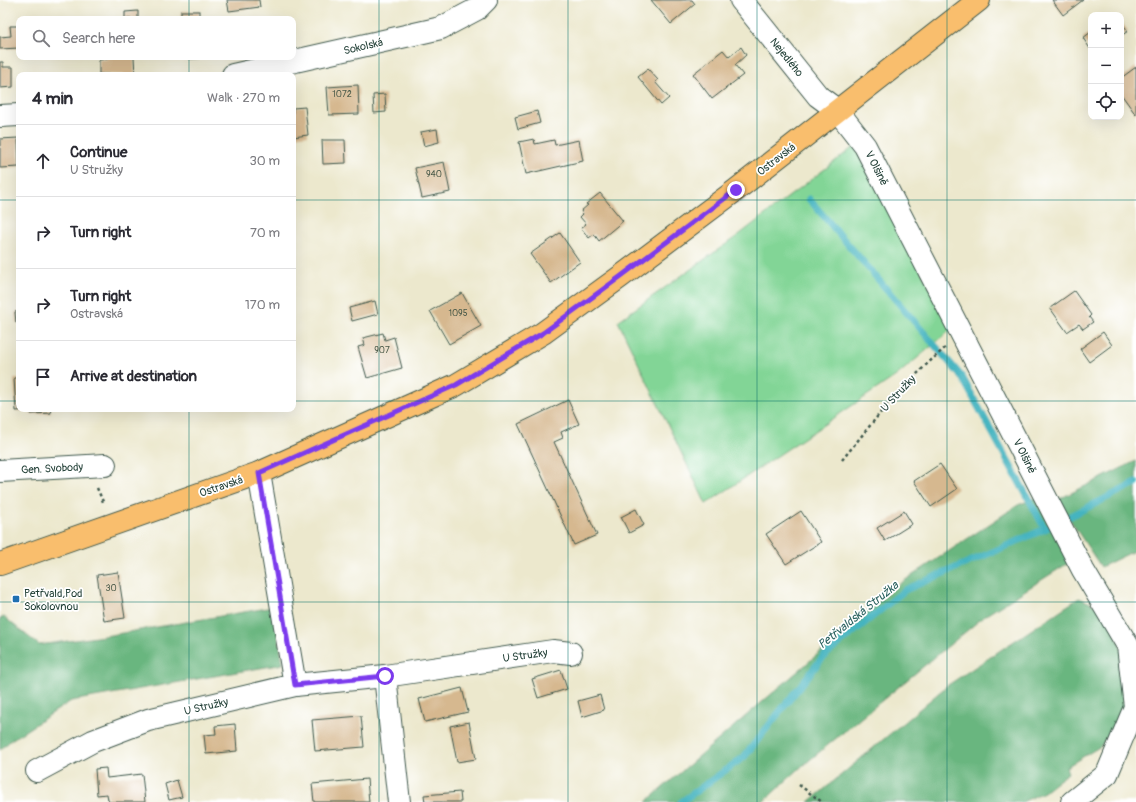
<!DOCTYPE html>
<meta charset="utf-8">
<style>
body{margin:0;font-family:Pangolin,sans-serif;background:#f7f7f7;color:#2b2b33}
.controls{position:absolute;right:12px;top:12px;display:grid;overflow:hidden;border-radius:8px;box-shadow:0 4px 16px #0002}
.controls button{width:36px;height:36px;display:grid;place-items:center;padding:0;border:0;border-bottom:1px solid #e1e1e2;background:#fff;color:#2b2b33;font:20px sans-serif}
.stop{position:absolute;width:12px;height:12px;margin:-9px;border:3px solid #7c3aed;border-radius:50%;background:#fff}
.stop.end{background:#7c3aed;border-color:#fff;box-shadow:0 1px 4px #0008}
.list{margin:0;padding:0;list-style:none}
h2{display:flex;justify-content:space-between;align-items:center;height:52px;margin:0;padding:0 16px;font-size:17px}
h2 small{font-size:13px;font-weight:400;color:#7c7c81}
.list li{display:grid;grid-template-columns:26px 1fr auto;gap:12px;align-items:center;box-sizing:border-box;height:72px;padding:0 16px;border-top:1px solid #e1e1e2}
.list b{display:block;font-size:15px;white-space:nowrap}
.list p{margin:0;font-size:13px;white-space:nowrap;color:#7c7c81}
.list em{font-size:13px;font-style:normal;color:#7c7c81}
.icon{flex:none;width:22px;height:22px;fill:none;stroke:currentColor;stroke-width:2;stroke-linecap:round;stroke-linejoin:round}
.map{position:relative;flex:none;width:1136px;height:802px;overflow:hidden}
.search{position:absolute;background:#fff;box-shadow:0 4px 16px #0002;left:16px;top:16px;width:280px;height:44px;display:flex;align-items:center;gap:10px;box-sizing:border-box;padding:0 14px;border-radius:8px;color:#7c7c81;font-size:15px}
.panel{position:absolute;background:#fff;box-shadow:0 4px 16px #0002;left:16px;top:72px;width:280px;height:340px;border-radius:8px}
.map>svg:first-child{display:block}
.green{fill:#82d596;stroke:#508965}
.forest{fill:#69b67f;stroke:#447a5a}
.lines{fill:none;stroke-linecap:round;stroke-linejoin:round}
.stream{stroke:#45b4c0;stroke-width:7}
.building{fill:#d6b88f}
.minor-casing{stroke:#3e574b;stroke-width:24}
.primary-casing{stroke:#3e574b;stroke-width:24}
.path{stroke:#3e574b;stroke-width:2.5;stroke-dasharray:3 3;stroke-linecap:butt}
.minor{stroke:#fff;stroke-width:22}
.primary{stroke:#f9be6d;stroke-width:22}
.route{stroke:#7c3aed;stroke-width:5}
.grid{fill:none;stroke:#0f766e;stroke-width:1;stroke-opacity:0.55}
.poi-dot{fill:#1f6fb2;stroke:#fff;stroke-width:1.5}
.labels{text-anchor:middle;stroke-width:3.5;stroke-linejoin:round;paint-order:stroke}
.number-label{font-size:9px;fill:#4d5c4b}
.street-label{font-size:11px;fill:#1f3d34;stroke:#fff}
.poi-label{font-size:11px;fill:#1f3d34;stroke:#fff;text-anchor:start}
.water-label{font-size:12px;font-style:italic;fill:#2a615e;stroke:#fff}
</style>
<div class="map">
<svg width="1136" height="802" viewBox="0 0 1136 802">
<rect width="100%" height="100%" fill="#fff"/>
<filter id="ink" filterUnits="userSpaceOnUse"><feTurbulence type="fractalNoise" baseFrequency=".025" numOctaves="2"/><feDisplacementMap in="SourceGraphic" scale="8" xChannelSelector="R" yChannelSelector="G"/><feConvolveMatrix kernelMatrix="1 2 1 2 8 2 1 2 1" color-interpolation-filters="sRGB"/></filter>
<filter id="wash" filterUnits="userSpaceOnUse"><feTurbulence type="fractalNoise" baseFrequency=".012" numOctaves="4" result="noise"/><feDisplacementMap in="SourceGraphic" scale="16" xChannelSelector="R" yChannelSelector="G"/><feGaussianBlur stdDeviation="0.9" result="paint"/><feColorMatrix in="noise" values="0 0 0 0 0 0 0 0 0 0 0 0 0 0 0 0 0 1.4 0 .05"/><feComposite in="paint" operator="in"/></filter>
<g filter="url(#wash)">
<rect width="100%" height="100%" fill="#ece8cd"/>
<path class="green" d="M855,146L952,329L896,376L706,504L618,321L736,237Z"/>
<g class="forest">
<path d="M1136,461V550L1101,567L1057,500Z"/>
<path d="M1036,498L1070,562L986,615L800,768L763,802H646L898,585L1018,505Z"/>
<path d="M1079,598L1106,610L1124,655L1127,709L1101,746L1066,767L1068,773L1044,792L1022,802H809L948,685Z"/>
<path d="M273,607L283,664L71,701L11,740L0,750V619L4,617L39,645L111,635Z"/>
</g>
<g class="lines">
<g class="stream">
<path d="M809,199L962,377L1045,529"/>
<path d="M681,802L744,757L823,657L905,590L1045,529L1136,483"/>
</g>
</g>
<g id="blocks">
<g class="building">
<path d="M227,0H259L260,7L229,11Z"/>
<path d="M651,0H692L695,4L671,24Z"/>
<path d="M1052,0H1083L1063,15Z"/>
<path d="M138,11V19H125V12Z"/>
<rect x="181" y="11" width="18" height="8"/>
<path d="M1121,22L1128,31L1121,36Z"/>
<path d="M10,26H19V48L0,49V37L11,36Z"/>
<path d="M1091,32V50L1083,38Z"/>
<path d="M741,47L746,55L735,65L743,75L712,99L693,74L723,50L729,57Z"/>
<path d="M106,57H134L135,75L99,74V60L107,59Z"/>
<path d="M189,57H214V58L189,59Z"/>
<path d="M0,62H3V67H13V87L0,88Z"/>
<path d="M1136,67V115L1121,94V78Z"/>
<path d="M648,69L658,80L655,82L669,98L661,105L638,77Z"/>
<path d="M358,85L359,114L329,115L327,87Z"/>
<path d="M385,94L386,112L374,113L373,95Z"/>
<path d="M305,107L308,135L293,137V108Z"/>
<path d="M537,111L540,123L518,129L515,117Z"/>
<path d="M437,129L439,142L424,146L421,132Z"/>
<path d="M18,138L19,167L0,168V139Z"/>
<path d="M534,139L535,144L554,140L555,145L579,140L583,161L526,174L519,142Z"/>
<path d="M322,140H345L346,163L323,164Z"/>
<path d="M444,162L450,192L422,198L415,168Z"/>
<path d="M600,193L623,221L599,241L594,234L589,238L581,228L586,224L580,217L583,214L581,211L588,205L586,204Z"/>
<path d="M560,233L580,262L551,283L530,254Z"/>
<path d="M1074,291L1091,315L1089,317L1093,322L1083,329L1079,324L1067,332L1050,308Z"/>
<path d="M462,293L481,326L449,344L430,311Z"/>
<path d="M375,301L378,314L352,321L349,308Z"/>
<path d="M19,311V323H16L15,312Z"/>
<path d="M1103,332L1112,345L1089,362L1080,349Z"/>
<path d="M383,333L385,340L394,337L402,368L367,378L358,347L365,345L363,338Z"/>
<path d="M14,378H19V409H28L29,410L16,411Z"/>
<path d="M568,400L579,424L561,432L563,438L554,442L597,535L574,545L518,424Z"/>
<path d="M31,409H50L51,413L31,414Z"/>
<path d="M940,464L957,489L931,507L914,481Z"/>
<path d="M636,509L644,525L629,533L621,517Z"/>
<path d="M801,511L821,542L786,564L766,534Z"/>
<path d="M904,511L912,524L885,541L877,528Z"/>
<path d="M118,572L125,618L104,621L97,575Z"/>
<path d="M561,670L567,689L538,698L532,679Z"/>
<path d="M462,688L468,712L425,722L419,699Z"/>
<path d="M600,695L604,710L582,717L578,701Z"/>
<path d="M361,716L364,747L315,751L312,720Z"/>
<path d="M469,722L476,759L457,762L450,726Z"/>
<path d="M235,724L237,751L206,754L204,735L216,734L215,726Z"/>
<path d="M106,768L107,778L142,774L145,802H110L108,800L107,794L97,795L95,769Z"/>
<path d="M367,779L369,802H314L312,784Z"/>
<path d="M177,780L182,797L169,800L165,784Z"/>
<path d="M460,792L461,802H425L424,795Z"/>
</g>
</g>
</g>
<g filter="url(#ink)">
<use href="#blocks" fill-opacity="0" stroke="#3e574b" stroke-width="1"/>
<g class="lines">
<defs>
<g id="minor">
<path d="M741,0L818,96L837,110L865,146L1083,570L1128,646L1135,707L1107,774L1072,802"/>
<path d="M233,75L441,28L477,9L486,0"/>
<path d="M0,116L19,115"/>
<path d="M0,471L105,465"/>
<path d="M259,473L295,685"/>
<path d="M385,676L399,802"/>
<path d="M37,771L93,741L148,720L295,685L385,676L553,651L571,653"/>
</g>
<path id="primary" d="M0,564L259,473L456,385L543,333L620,277L736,190L979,0"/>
</defs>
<use href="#minor" class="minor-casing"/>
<use href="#primary" class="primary-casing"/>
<g class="path">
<path d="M842,460L890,401L928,363L945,348"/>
<path d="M97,488L104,504"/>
<path d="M799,785L822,802"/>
</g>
<use href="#minor" class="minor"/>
<use href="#primary" class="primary"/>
</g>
</g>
<g class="lines" filter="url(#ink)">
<path class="route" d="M385,676L295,685L259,473L456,385L543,333L620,277L736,190"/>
</g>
<path class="grid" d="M189,0V19M379,0V802M568,0V802M757,0V802M947,0V802M189,57V75M0,200H19M293,200H1136M0,401H19M293,401H1136M189,409V802M0,602H1136"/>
<rect class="poi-dot" x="12" y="595" width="8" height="8" rx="2"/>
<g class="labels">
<g class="number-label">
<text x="342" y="97">1072</text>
<text x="434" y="177">940</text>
<text x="458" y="316">1095</text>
<text x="382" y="353">907</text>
<text x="111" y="591">30</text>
</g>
<g class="street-label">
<text transform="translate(363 46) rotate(-13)" y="4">Sokolská</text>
<text transform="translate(787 57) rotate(51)" y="4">Nejedlého</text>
<text transform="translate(776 159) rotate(-38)" y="4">Ostravská</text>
<text transform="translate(877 168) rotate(63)" y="4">V Olšině</text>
<text transform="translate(898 393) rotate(-47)" y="4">U Stružky</text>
<text transform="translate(1025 456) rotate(63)" y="4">V Olšině</text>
<text transform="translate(52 468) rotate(-3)" y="4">Gen. Svobody</text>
<text transform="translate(221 486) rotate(-19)" y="4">Ostravská</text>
<text transform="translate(525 655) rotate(-8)" y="4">U Stružky</text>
<text transform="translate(206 706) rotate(-13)" y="4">U Stružky</text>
</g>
<g class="poi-label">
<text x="24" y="597">Petřvald,Pod<tspan x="24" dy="13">Sokolovnou</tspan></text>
</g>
<g class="water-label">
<text transform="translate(858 615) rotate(-39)" y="4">Petřvaldská Stružka</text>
</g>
</g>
</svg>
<div class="controls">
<button>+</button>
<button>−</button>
<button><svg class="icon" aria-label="locate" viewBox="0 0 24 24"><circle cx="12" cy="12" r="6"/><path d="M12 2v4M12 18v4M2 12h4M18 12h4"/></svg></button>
</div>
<div class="stop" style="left:385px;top:676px"></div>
<div class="stop end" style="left:736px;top:190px"></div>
<div class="search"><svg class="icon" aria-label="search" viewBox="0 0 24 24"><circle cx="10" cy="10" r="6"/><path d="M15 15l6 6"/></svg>Search here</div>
<section class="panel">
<h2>4 min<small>Walk · 270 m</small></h2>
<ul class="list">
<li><svg class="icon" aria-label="ahead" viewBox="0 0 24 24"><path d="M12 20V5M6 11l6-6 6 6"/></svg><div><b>Continue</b><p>U Stružky</p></div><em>30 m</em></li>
<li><svg class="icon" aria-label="right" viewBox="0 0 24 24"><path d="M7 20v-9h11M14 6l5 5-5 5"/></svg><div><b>Turn right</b></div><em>70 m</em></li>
<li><svg class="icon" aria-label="right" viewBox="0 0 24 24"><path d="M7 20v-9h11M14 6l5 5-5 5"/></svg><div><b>Turn right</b><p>Ostravská</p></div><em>170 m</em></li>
<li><svg class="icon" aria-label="arrive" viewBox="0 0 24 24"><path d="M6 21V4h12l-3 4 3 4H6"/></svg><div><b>Arrive at destination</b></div></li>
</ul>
</section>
</div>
